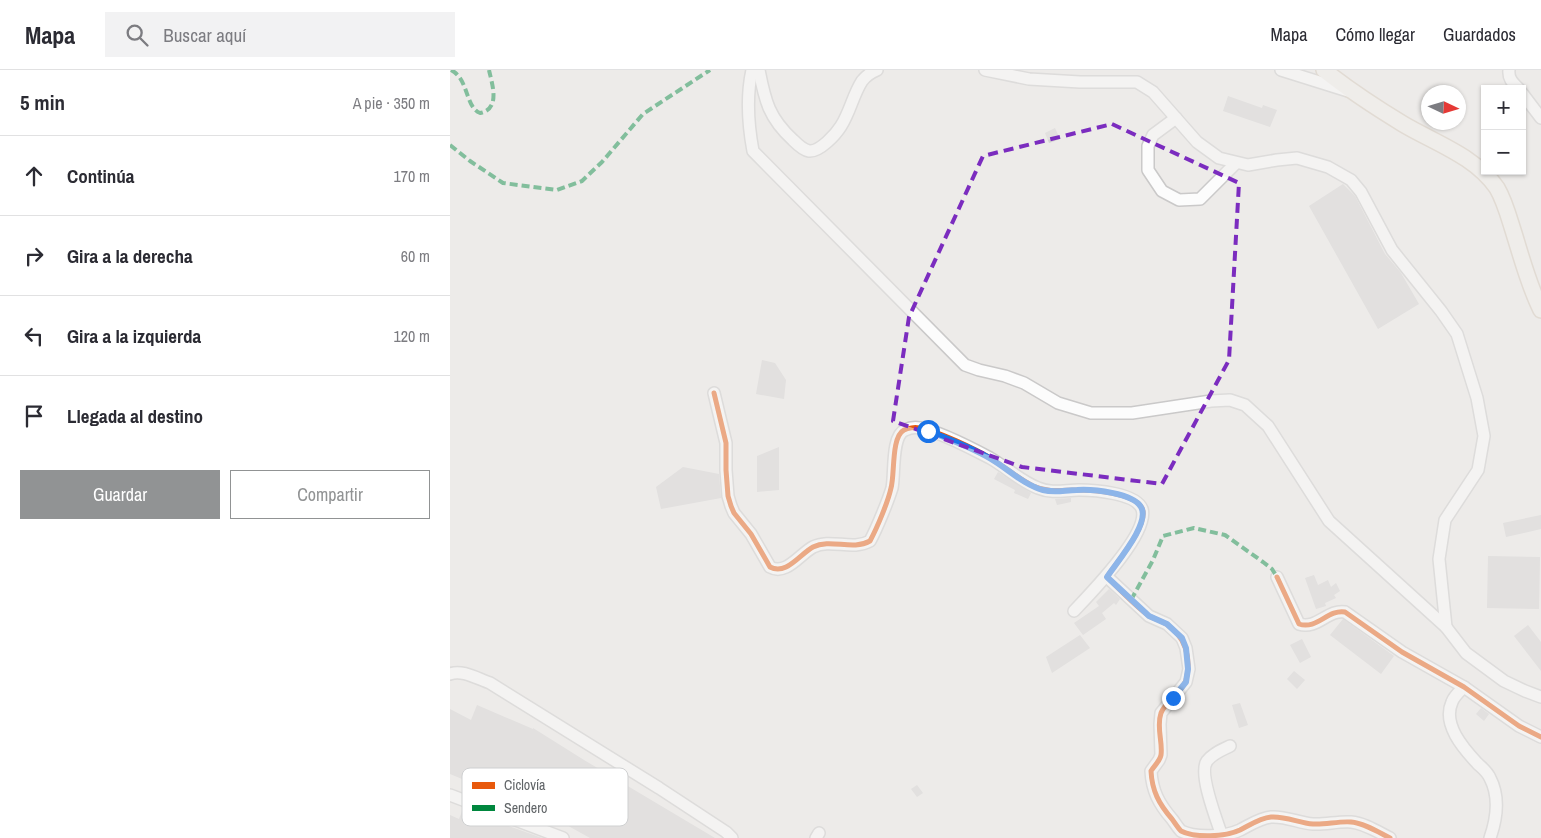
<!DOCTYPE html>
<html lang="es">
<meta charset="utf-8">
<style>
body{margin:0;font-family:"Archivo Narrow",sans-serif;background:#f2f2f3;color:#2b2b33}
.controls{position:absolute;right:15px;top:15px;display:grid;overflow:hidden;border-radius:0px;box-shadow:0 1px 4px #0004}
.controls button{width:45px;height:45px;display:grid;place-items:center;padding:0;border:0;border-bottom:1px solid #e1e1e2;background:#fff;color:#2b2b33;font:25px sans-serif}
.compass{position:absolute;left:971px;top:15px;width:45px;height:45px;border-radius:50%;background:#fff;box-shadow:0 1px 4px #0004;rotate:94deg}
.stop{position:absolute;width:15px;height:15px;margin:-11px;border:4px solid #1a73e8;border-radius:50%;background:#fff}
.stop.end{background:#1a73e8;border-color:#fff;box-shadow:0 1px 5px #0008}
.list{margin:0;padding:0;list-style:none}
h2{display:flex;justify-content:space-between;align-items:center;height:65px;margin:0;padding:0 20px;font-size:21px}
h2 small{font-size:16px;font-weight:400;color:#7c7c81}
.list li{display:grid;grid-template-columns:32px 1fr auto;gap:15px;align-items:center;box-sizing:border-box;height:80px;padding:0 20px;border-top:1px solid #e1e1e2}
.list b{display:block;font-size:19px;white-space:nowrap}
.list em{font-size:16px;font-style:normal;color:#7c7c81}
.actions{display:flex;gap:10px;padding:15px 20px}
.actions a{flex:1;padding:11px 0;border:1px solid #919394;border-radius:0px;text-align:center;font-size:18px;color:#919394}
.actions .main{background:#919394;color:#fff}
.icon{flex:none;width:28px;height:28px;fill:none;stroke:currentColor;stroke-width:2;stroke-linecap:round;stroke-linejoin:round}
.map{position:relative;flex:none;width:1091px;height:768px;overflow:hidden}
header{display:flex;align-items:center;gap:30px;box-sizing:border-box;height:70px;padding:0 25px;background:#fff;border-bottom:1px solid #e1e1e2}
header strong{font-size:24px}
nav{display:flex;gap:28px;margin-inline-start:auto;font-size:18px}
.search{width:350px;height:45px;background:#f2f2f3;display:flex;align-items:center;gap:12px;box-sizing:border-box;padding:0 18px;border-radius:0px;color:#7c7c81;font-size:19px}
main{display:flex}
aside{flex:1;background:#fff}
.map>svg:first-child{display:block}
.building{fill:#d4d2d2}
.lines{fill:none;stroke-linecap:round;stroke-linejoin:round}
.minor-casing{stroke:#cac9c9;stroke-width:14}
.major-casing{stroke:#d3c7b9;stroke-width:18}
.minor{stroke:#fcfcfc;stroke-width:11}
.major{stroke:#f2efea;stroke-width:15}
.quiet{stroke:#00873e;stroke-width:4;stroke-dasharray:8 4;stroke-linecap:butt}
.cycleway-casing{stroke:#fff;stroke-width:8}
.cycleway{stroke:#e8590c;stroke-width:5}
.route{stroke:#1a73e8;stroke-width:6}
.marked{fill:none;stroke:#7b2cbf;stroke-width:4;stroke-dasharray:10 6;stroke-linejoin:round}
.key{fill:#fff;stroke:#cfd0d1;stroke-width:1}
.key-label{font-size:14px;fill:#5f6366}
</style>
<header>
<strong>Mapa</strong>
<div class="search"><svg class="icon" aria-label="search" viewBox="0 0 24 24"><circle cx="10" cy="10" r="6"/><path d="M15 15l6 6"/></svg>Buscar aquí</div>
<nav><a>Mapa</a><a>Cómo llegar</a><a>Guardados</a></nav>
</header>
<main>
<aside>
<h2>5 min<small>A pie · 350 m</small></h2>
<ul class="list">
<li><svg class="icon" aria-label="ahead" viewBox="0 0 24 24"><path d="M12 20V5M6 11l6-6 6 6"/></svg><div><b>Continúa</b></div><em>170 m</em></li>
<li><svg class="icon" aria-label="right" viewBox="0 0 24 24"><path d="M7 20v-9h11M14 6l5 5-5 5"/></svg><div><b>Gira a la derecha</b></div><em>60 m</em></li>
<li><svg class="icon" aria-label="left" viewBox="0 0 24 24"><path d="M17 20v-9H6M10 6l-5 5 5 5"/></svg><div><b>Gira a la izquierda</b></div><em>120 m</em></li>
<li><svg class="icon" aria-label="arrive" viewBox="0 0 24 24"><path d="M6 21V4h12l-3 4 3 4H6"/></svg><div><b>Llegada al destino</b></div></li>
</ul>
<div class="actions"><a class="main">Guardar</a><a>Compartir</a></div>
</aside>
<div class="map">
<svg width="1091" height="768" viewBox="0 0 1091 768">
<rect width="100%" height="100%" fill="#edebe9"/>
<g class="building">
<path d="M778,26L812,38L813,35L827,40L820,57L773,41Z"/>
<path d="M605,58L610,69L599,73L595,63Z"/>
<path d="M893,114L905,126L935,184L951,203L969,234L928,259L859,136Z"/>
<path d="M312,290L325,293L336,310L334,329L306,324Z"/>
<path d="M329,377V420L307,422V386Z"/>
<path d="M233,397L269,404L271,428L211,439L206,417Z"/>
<path d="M548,402L581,423L578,429L564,423L565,420L544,409Z"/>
<path d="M621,428V432L607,435L605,429Z"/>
<path d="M1091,445V459L1056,467L1053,453Z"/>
<path d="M1038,486L1090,487L1089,539L1037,538Z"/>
<path d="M864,505L868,515L878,510L881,517L886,513L890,521L884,525L886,528L875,533L876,536L866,539L855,508Z"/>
<path d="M659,519L670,529L666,535L664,533L652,543L656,549L633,565L624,553L649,536L646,532Z"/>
<path d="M893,549L944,586L931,604L880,565Z"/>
<path d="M1078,555L1091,572V601L1064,566Z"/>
<path d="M630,565L640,578L602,603L596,587Z"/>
<path d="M852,569L861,587L850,593L840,575Z"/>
<path d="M844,601L855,610L847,619L837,609Z"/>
<path d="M790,633L798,655L789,658L782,635Z"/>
<path d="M27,635L83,659V658L134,690L265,768H140L95,743L91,749L43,719L41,721L0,704V639L21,650Z"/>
<path d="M1031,638L1039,644L1034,651L1026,644Z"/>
<path d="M467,715L473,723L467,727L461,719Z"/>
<path d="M13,739L42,752V750L92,768H0V745L9,749Z"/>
</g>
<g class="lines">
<defs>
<g id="minor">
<path d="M302,0C296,27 298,54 303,81L515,295L529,300L555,306L574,313L608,333L641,343H682L761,331L780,330L795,335L818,356L879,451L996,557L1016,583L1054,611L1075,621L1091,627"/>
<path d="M309,0C315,31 319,48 343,70C347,74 353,80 359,81C370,82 386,64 391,56C400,42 403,25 412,11C416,6 422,2 427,0"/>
<path d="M535,0L579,9L630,12H687L703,22L747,72L769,88L798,95L827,90L847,88L878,97L901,110L911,122L942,180L991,241L1007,264L1027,328L1034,366L1028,400L995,450L989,489L996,557"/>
<path d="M831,0L898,21"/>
<path d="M1059,0C1058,9 1063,13 1069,19"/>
<path d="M1072,23L1091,48"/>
<path d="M726,48L703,65L698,76V100L712,121L729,130L750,129L786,93"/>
<path d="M264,323L276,373V400L278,426L281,436L284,443L301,464L320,497C336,506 350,484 363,477C381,468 402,481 420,471C427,458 438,431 442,418C445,404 441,366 455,360C459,358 465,357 470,358C488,361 523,379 540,388C556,397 570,411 588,418C602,424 615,420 629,420C644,420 686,423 692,439C700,463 640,524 624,541"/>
<path d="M657,507L699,546L717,554L732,568L736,578L739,599L736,612L711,643L710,654L711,685L709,690L701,701C702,721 709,734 722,749C725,753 728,758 731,761C745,768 775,767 790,760C800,755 810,748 821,747C836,746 849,753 863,754C875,755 888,751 901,752C914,753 928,762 940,768"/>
<path d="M827,507L849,554C867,560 878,539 895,542L952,582L1014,617L1069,656L1091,667"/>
<path d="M0,604C12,599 28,609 40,613L209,718L276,762L282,768"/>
<path d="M1014,617C1010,621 1004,626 1002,632C992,654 1013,678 1027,693C1032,698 1037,701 1040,708C1050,727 1047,748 1040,768"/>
<path d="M0,725L113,768"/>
<path d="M772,766C767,751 748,703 757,691C763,683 772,680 780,676"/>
<path d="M366,768L369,763"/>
</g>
<path id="major" d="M874,0C899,20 925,37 953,54C985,73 1025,86 1047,118C1054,130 1058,144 1062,157C1071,185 1078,214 1091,240"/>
</defs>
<use href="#minor" class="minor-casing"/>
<use href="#major" class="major-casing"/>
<use href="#minor" class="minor"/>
<use href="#major" class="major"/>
<g class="quiet">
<path d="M1,0C19,9 15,37 30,43C51,39 42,14 39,0"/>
<path d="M0,75L20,91L53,113L107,120L132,111L152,92L193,44L260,0"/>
<path d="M681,530L703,490L713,466L744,458L775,465L813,492L822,499L827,507"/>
</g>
<defs>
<g id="cycleway">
<path d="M264,323L276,373V400L278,426L281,436L284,443L301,464L320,497C336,506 350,484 363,477C381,468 402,481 420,471C427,458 438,432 441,418C445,404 441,367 454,360C458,358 465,357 469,358C486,360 527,380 542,389C556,398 569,409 583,416C599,423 612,420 628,420C643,420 684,423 692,438C700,454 666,493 657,507C669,519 685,536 699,546C704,549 710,550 716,554C735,566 742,588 736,610C732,623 716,630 711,643C706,657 713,672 711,685C710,691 704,696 701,701C702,721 709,734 722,749C725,753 728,758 731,761C745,768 775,767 790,760C800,755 810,748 821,747C836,746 849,753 863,754C875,755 888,751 901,752C914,753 928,762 940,768"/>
<path d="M827,507L849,554C867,560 878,539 895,542L952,582L1014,617L1069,656L1091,667"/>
</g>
</defs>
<use href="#cycleway" class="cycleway-casing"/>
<use href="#cycleway" class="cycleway"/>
</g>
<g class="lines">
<path class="route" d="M478,361C499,369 521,377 541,389C558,399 574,415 593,420C605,423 615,420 627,420C643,419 683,423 691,437C701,453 666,493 657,507L699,546L717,554L732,568L736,578L738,599L736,612L723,628"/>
</g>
<path d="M0 0H1091V768H0ZM662,54L789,113L779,290L712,414L572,397L443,351L459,247L533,86Z" fill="#edebe9" fill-opacity=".55" fill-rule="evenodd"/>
<path class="marked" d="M662,54L789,113L779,290L712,414L572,397L443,351L459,247L533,86Z"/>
<rect x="12" y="698" width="166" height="58" rx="8" class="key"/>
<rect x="22" y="712" width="23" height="7" fill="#e8590c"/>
<rect x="22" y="735" width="23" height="6" fill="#00873e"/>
<g class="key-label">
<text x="54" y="720">Ciclovía</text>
<text x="54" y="743">Sendero</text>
</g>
</svg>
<div class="controls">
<button>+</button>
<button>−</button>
</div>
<svg class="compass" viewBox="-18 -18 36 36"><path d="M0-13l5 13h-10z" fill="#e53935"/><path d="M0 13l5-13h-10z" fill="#7c7c81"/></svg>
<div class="stop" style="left:478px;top:361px"></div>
<div class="stop end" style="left:723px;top:628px"></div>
</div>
</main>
